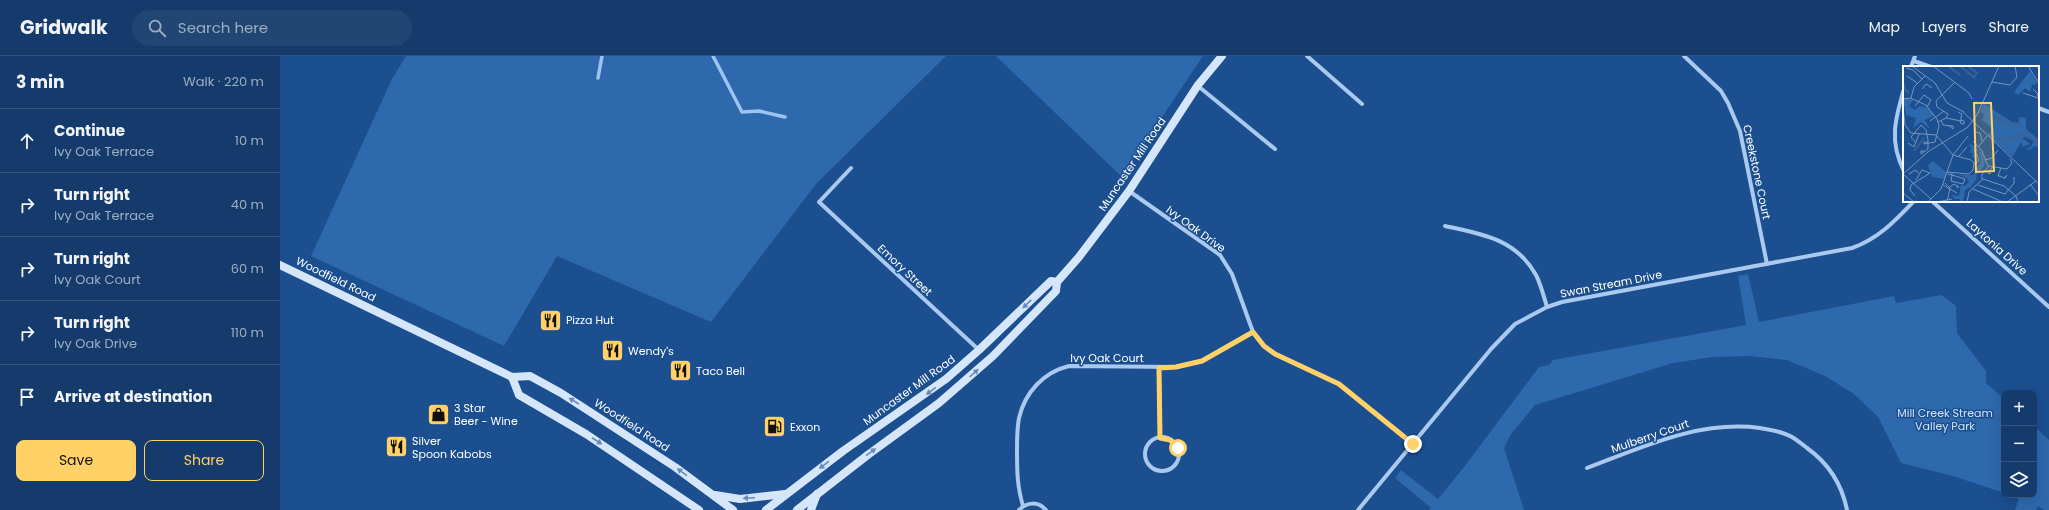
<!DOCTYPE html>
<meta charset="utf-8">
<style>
body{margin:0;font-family:Poppins,sans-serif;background:#214673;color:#f1f3f6}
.controls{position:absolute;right:12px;bottom:12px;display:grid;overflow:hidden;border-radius:8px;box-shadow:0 4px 16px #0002}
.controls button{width:36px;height:36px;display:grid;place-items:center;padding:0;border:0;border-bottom:1px solid #33557e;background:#143b6b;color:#f1f3f6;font:20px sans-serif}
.stop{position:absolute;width:12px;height:12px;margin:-9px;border:3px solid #ffd166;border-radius:50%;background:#fff}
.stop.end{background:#ffd166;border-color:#fff;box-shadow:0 1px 4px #0008}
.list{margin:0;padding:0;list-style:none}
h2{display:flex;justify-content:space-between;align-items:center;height:52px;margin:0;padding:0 16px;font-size:17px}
h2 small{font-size:13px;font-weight:400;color:#9dadc1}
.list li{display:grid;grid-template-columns:26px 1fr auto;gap:12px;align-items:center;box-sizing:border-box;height:64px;padding:0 16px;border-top:1px solid #33557e}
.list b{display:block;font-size:15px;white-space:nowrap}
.list p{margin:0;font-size:13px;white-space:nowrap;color:#9dadc1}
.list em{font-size:13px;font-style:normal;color:#9dadc1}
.actions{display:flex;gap:8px;padding:12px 16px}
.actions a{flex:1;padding:9px 0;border:1px solid #ffd166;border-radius:8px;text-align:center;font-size:14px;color:#ffd166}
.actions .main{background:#ffd166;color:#111}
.icon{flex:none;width:22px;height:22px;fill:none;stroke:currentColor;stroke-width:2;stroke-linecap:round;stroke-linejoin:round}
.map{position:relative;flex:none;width:1769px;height:454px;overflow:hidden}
header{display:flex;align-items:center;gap:24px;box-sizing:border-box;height:56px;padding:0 20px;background:#143b6b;border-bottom:1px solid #33557e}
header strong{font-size:19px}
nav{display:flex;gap:22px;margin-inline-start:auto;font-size:14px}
.search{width:280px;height:36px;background:#214673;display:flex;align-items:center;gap:10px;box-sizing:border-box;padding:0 14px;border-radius:22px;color:#9dadc1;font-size:15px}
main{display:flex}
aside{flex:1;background:#143b6b}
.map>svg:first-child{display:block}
.green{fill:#2e69ad}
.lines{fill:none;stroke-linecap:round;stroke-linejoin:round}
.stream{stroke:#9cc4f0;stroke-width:3.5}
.minor{stroke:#a9c9ee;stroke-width:4}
.secondary{stroke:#d6e6fa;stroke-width:8}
.oneway{fill:#668bba}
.route{stroke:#ffd166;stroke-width:5}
.labels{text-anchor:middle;stroke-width:3;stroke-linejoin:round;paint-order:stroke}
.street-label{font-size:11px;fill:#fff;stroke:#1b4f8f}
.poi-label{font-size:11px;fill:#fff;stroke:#1b4f8f;text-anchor:start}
.park-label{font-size:11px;fill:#cfe3fa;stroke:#1b4f8f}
.inset-river{fill:none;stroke:#3c6290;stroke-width:2}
.inset-road{fill:none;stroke:#7695bc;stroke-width:1}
.view{fill:#ffd166;fill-opacity:0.15;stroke:#ffd166;stroke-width:2}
.inset-edge{fill:none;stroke:#fff;stroke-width:2}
</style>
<header>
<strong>Gridwalk</strong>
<div class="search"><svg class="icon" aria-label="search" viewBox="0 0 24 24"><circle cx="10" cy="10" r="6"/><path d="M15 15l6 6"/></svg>Search here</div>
<nav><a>Map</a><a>Layers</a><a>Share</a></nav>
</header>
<main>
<aside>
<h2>3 min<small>Walk · 220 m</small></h2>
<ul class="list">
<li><svg class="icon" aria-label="ahead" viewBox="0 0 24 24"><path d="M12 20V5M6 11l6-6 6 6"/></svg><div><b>Continue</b><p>Ivy Oak Terrace</p></div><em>10 m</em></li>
<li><svg class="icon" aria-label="right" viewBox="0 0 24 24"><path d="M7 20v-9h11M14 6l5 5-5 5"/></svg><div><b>Turn right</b><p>Ivy Oak Terrace</p></div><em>40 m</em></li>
<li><svg class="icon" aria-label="right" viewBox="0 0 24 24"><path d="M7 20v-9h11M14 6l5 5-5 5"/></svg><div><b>Turn right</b><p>Ivy Oak Court</p></div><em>60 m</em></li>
<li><svg class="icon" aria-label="right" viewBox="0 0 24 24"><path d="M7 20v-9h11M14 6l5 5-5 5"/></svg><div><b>Turn right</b><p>Ivy Oak Drive</p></div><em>110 m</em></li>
<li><svg class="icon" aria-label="arrive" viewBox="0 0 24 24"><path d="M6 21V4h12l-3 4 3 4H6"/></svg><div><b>Arrive at destination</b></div></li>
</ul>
<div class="actions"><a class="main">Save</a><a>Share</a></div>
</aside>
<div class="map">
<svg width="1769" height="454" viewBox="0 0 1769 454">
<rect width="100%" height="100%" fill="#1b4f8f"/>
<g class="green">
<path d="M126,0H666L536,128L431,266L277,200L224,290L31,200L111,25Z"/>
<path d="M716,0H923L842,121Z"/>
<path d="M1468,218L1479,266L1614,240L1616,247L1662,239L1676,250L1677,277L1706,315V327L1724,343V437L1673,420L1621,407L1598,361L1574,338L1545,320L1507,304L1469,300L1432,301L1393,307L1255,349L1231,378L1224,392L1244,454H1149L1151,452L1115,422L1121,414L1158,443L1184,411L1259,311L1269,309L1273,304L1466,269L1458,220Z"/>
<path d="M1754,370L1769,384V454H1764L1758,450L1756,454H1735L1739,443L1729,439H1754Z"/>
</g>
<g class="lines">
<g class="stream">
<path d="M433,0L462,56L479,55L505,61"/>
<path d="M318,22L322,0"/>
</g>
<g class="minor">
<path d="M1027,0L1082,48"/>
<path d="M1404,0L1441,35L1448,47L1460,75L1487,208"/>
<path d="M1634,5L1651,11"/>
<path d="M1631,11L1635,0"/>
<path d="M918,30L995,93"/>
<path d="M1624,33C1615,63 1609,86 1624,115"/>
<path d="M1758,52L1769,56"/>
<path d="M571,112L539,146L699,294"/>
<path d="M849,135L940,199L952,218L973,276L984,290L995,298L1059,328L1133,388"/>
<path d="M1652,145L1769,251"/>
<path d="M1165,170C1202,178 1236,183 1256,219C1261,229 1264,241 1267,251"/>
<path d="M879,312L880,382"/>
<circle cx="882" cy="398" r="17"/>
<path d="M1307,412C1363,391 1419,364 1480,372C1491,374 1502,375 1512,381C1517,384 1522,388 1527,392C1548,407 1562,429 1567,454"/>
<path d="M743,450C737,431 737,413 737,393C737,383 737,372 739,362C745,336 764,316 789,310L896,311L922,305L973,276"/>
<path d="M739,454C747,446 758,445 766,454"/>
<path d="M1078,454L1211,293L1235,268L1267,251L1282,246L1572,192C1598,183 1615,165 1634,145"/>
</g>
<g class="secondary">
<path d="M0,209L232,321L250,320L281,337L395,411L453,454"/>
<path d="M232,321L239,339L306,378L419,454"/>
<path d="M435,439L460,443L505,438"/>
<path d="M486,454L563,395L666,323L699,294L771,225L777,226"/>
<path d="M517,454L589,398L659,347L713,300L776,235L777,226L799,201L849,135L918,29L942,0"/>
<path d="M531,454L537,438"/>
</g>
</g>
<defs><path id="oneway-solid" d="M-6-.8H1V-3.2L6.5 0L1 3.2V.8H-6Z"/></defs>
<g class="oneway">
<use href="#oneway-solid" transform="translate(747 248) rotate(136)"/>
<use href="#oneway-solid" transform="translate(694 317) rotate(-42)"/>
<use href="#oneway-solid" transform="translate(651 335) rotate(143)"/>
<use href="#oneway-solid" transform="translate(294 345) rotate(-149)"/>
<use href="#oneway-solid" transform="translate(317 385) rotate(33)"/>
<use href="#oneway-solid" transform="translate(591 396) rotate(-36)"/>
<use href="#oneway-solid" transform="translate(544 409) rotate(143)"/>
<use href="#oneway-solid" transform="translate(402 416) rotate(-144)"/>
<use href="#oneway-solid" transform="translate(469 442) rotate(178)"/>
</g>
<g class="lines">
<path class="route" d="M898,392L890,384L880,382L879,312L896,311L922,305L973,276L984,290L995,298L1059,328L1133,388"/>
</g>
<defs>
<symbol id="restaurant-square" viewBox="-11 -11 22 22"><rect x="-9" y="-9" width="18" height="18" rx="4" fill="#ffd166" stroke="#1b4f8f"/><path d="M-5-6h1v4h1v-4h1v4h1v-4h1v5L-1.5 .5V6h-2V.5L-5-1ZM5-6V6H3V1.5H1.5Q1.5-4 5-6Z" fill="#111"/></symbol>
<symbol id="shop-square" viewBox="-11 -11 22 22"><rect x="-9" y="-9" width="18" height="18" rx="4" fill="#ffd166" stroke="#1b4f8f"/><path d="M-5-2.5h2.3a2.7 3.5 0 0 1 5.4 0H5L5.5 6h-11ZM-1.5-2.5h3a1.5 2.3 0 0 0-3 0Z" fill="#111"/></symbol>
<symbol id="fuel-square" viewBox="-11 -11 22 22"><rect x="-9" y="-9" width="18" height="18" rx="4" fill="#ffd166" stroke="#1b4f8f"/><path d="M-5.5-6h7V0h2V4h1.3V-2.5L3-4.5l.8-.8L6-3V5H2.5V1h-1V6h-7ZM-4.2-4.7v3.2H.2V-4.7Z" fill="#111"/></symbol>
</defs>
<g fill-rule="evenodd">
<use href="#restaurant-square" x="258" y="252" width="25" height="25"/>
<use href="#restaurant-square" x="320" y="282" width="25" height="25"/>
<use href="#restaurant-square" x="388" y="302" width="25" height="25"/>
<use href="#shop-square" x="146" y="346" width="25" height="25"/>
<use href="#fuel-square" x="482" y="358" width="25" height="25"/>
<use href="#restaurant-square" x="104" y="378" width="25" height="25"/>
</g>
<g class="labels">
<g class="street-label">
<text transform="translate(852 108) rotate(-56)" y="4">Muncaster Mill Road</text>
<text transform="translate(1477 116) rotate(78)" y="4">Creekstone Court</text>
<text transform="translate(916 173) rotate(36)" y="4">Ivy Oak Drive</text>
<text transform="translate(1717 191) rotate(42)" y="4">Laytonia Drive</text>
<text transform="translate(625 214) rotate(43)" y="4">Emory Street</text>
<text transform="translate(56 223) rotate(26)" y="4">Woodfield Road</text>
<text transform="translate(1331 228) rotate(-11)" y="4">Swan Stream Drive</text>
<text x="827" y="306">Ivy Oak Court</text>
<text transform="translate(629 334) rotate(-36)" y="4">Muncaster Mill Road</text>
<text transform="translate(352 369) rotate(33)" y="4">Woodfield Road</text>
<text transform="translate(1370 380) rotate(-19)" y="4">Mulberry Court</text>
</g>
<g class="poi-label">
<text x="286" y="268">Pizza Hut</text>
<text x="348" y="299">Wendy's</text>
<text x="416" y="319">Taco Bell</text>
<text x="174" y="356">3 Star<tspan x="174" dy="13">Beer - Wine</tspan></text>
<text x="510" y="375">Exxon</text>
<text x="132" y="389">Silver<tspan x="132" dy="13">Spoon Kabobs</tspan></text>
</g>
<g class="park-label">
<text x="1665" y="361">Mill Creek Stream<tspan x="1665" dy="13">Valley Park</tspan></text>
</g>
</g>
<g transform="translate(1623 10)">
<rect width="136" height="136" fill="#1b4f8f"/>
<path d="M127,5L134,18L129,19L127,26L122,22L115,29L111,26ZM3,32L10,34L6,40L12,44L17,40L25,42L31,50L22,54L27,63L18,56L10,62L13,52L3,49L0,34ZM81,38L111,57L116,56V51L123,52V63L136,74V81L131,80L127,84L123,83L128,81L131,74L121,71L119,74L121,73L127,78L119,81V75L109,91L85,69L90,63L79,54L81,48L77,46ZM68,78L78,86L82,94L81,101L74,107L73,114L68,120L69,123L67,121L62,124L60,136H56L57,133H52L48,129L56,130L58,119L62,120L66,116L64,112L56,109H70L78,95L75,84L71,87L72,92L69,91L70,87H67L68,81L65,80ZM30,95L44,107L42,113L29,111L25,99Z" fill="#2e69ad"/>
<path class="inset-river" d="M45,0L57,9M57,0L72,12M65,0L74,7L71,11M0,16L3,25L6,26M88,49L104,57L118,58M94,72L106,74L119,68L136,77M11,85L21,72"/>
<path class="inset-road" d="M9,0L32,17L44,37L61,46M30,0L66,27L69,33M125,0L136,18M3,2L10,4L19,13M4,10L14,17M89,16L107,19L114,11L112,0M19,23L23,18L29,22M130,23L134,27L136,35M120,27L135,32M8,32L11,21L22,10M0,33L7,32L23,39L34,53L36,60L32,76L21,78V76H25M12,40L21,29L28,34L24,41M0,41L2,59L8,67L33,69L50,89L68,94L71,97L70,104L66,108L44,106M59,45L136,118M55,46L59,48L58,51V55L57,57L61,58V55L58,54M75,47L96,0M43,52L58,55M38,54L40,59L50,60V63L46,60M27,55L41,45M35,56L43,52L45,48L34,41L33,35L52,16M72,66L77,67L79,75M70,75L79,85L85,100M5,77L11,81L16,68M13,77L8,71L18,59L23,64L25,74V83L18,88V85H21M75,81L84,70M55,91L64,81M82,94L89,92L95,84M71,98L76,95L74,88M98,102L95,110H97L101,112H102L104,109L101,112M8,107L6,108L12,104L16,107M88,107L85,108L90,100M0,108L28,133M0,108L26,85L65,61L76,46M45,108L49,109L62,113L60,118L48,115L49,109V107M79,113V108L86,100L104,103L109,97L107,93M42,117L47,122L44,136M127,118L136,130M40,119L54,127M75,119L102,128L111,117V111M47,121L51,118L56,121H53M70,123L100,136M0,127L11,136M12,130L7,124L8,119L27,107L19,104L13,114M25,136L38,123L50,89L65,70M34,136L49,133M64,136L66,126L80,113L101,120L113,130L115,136M104,136L133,115"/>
<path class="view" d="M71,37H88L91,105L73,106Z"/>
<rect width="136" height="136" class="inset-edge"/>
</g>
</svg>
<div class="controls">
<button>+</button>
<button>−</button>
<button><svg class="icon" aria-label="layers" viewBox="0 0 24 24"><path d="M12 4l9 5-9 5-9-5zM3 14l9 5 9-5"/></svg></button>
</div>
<div class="stop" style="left:898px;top:392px"></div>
<div class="stop end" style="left:1133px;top:388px"></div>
</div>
</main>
